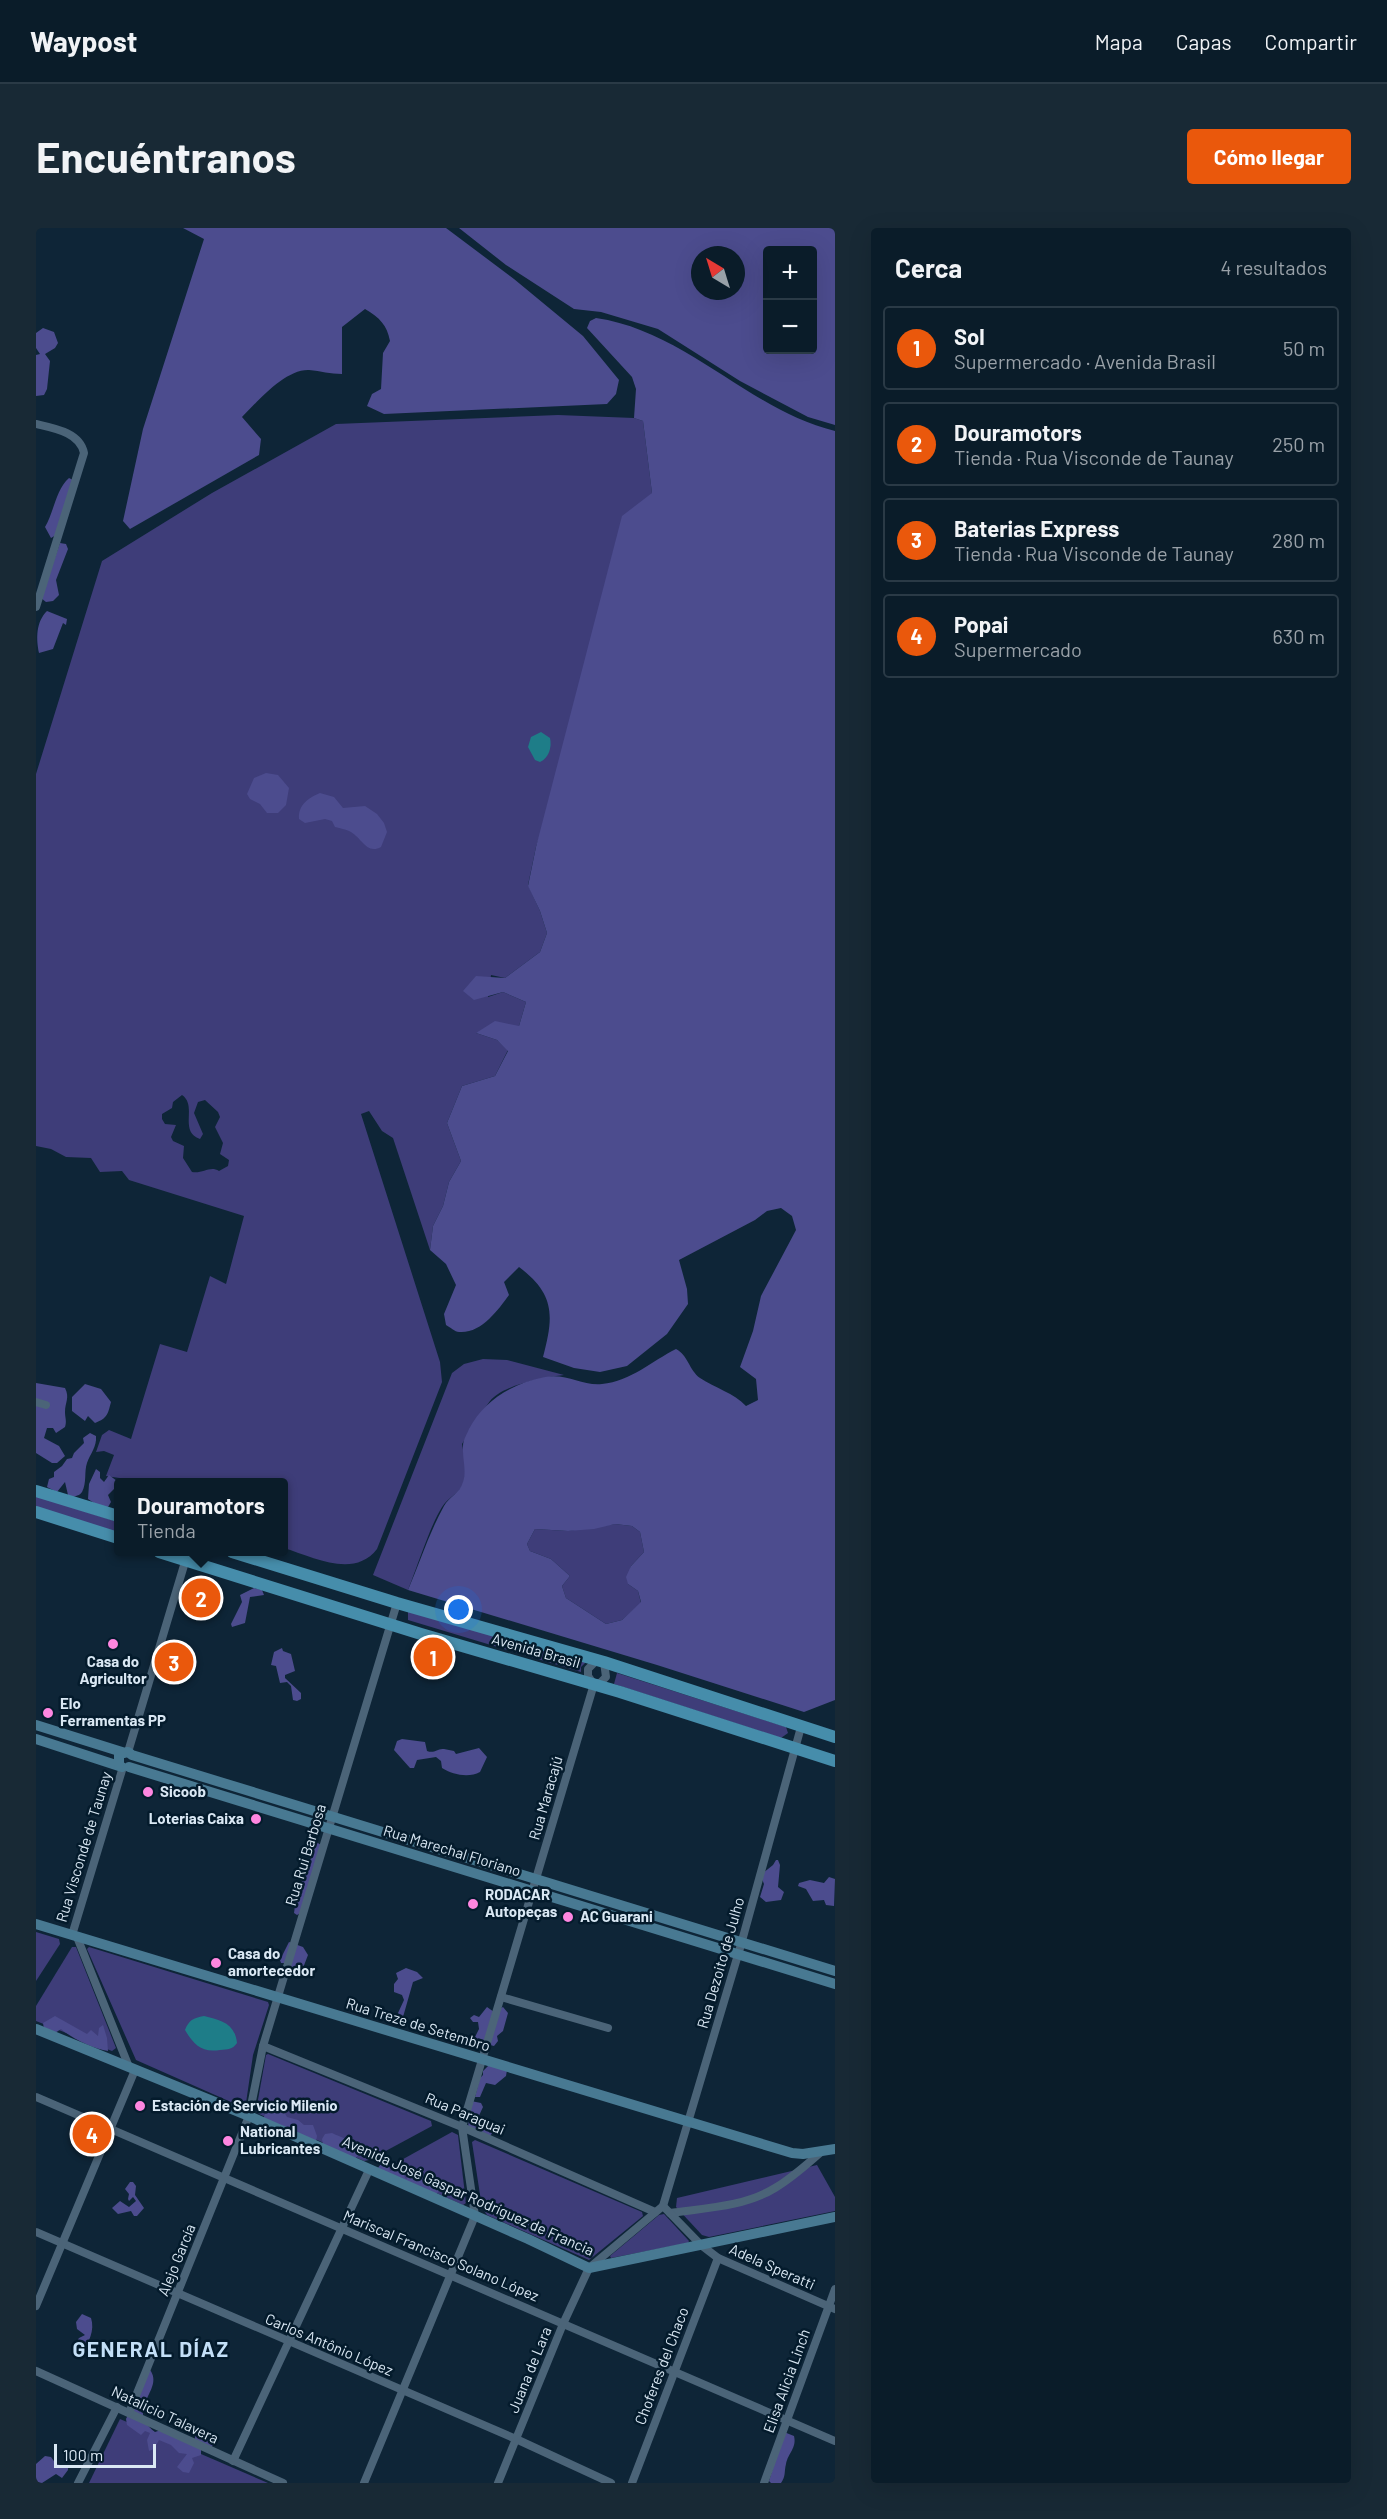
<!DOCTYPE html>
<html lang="es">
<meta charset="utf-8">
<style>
body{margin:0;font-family:Barlow,sans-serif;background:#182935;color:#f1f3f6}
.controls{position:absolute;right:18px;top:18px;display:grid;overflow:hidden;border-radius:6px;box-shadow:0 6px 24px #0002}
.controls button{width:54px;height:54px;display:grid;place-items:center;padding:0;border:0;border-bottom:2px solid #2a3a46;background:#0a1c29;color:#f1f3f6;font:30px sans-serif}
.compass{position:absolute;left:655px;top:18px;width:54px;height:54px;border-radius:50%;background:#0a1c29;box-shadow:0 6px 24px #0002;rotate:322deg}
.scale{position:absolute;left:18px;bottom:15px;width:102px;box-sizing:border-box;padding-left:6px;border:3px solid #dae8f4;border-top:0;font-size:16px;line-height:21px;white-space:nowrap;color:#dae8f4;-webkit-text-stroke:4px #041b2c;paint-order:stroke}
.you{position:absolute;left:423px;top:1382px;width:21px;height:21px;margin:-15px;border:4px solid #fff;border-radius:50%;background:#1a73e8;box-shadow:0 0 0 9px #1a73e833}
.badge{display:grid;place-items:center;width:39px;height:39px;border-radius:50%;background:#ea580c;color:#fff;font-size:20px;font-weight:700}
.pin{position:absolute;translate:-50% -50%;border:3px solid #fff;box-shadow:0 2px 6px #0006}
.popup{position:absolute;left:78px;top:1250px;width:174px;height:78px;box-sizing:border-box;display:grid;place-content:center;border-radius:6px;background:#0a1c29;filter:drop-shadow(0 2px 4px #0005);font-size:20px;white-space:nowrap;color:#99a1a8}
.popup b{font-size:22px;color:#f1f3f6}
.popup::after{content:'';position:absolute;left:50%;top:100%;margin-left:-12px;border:12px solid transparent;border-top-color:#0a1c29}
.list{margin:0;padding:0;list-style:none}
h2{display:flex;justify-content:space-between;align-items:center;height:78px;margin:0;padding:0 24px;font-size:26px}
h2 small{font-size:20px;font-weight:400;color:#99a1a8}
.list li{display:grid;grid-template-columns:39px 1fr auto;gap:18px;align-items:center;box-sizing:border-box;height:84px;margin:0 12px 12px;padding:0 12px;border:2px solid #2a3a46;border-radius:6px}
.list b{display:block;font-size:22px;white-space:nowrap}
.list p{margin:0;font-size:20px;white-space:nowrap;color:#99a1a8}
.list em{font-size:20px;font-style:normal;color:#99a1a8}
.map{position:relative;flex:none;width:799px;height:2255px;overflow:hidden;border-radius:6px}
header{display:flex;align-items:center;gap:36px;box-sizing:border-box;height:84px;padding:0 30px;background:#0a1c29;border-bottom:2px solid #2a3a46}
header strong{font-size:28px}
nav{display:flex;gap:33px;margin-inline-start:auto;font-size:21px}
.intro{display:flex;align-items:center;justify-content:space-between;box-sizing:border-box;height:144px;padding:0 36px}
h1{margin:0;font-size:42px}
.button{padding:15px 27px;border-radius:6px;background:#ea580c;color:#fff;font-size:21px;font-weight:700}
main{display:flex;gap:36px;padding:0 36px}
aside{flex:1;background:#0a1c29;border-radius:6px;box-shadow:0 6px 24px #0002}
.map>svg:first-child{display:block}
.green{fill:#3e3d79;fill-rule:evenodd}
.forest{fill:#4c4c8e;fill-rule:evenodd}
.water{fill:#1e7d88}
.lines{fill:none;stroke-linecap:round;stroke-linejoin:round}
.street{stroke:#4b6478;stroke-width:8}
.secondary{stroke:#487992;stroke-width:10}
.primary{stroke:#468dab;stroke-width:12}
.poi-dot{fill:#fe86e0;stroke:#041b2c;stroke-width:2}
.labels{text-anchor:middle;stroke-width:5;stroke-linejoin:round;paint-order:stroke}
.street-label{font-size:15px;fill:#dae8f4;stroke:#041b2c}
.poi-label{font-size:15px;font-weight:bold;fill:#dae8f4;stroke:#041b2c;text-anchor:start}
.district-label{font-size:21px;font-weight:bold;letter-spacing:1.5px;fill:#c3dff7;stroke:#041b2c}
</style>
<header>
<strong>Waypost</strong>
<nav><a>Mapa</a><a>Capas</a><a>Compartir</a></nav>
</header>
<div class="intro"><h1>Encuéntranos</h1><a class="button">Cómo llegar</a></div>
<main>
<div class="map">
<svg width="799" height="2255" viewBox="0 0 799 2255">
<rect width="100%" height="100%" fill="#0e2537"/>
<g class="green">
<path d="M522,187L598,190L607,193L616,265L500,619L492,657L504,683L511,705L504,724L469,750L455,747L452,769L467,764L490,774L483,798L440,805L461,812L472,822L459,848L426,858L411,895L425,933L413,954L407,978L397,998L394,1022L357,910L346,903L333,883L325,886L404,1134L406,1154L341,1321C318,1351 277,1329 248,1320V1254H94L90,1251L70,1248L78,1227L68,1223L60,1224L66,1207L73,1202L95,1211L124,1116L151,1124L174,1048L190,1056L208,988L93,952L86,943L64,944L55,930L30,929L15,921L0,918V546L66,333L176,265L300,196ZM146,867C162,878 142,903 164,911L167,906L158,885L162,874L169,872L182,884L184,889L179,899L187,915L184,926L193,932L192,938L183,943C174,937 167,946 156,944L147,930L148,918L137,913L135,909L140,897L129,896L126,891V886L136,880L137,874Z"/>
<path d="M447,1131L471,1132L528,1147C508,1149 467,1157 454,1173C444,1186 435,1202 426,1216C428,1228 431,1241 428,1253C425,1264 416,1267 409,1275C396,1291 381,1340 372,1362L337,1347L416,1145L428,1136Z"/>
<path d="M0,1268L82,1294V1307L0,1281Z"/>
<path d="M579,1296L596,1298L604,1304L608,1324L595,1338L592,1356L602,1363L605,1375L586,1392L570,1396L530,1370L526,1358L534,1348L515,1331L494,1323L491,1316L499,1301L532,1303Z"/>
<path d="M372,1382L550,1434L545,1439V1444L372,1392Z"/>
<path d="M581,1445L750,1499L752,1505L745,1510L578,1456Z"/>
<path d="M0,1704L23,1711L24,1716L0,1753Z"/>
<path d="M36,1719H40L80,1820L76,1823L0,1793V1778Z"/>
<path d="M53,1719L232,1774L233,1777L217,1827L210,1875L204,1878L100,1832L51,1721Z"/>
<path d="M232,1826L395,1893L396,1898L333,1932L328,1933L223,1886L220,1883L230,1827Z"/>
<path d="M416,1904L422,1907L430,1975L427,1977L351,1943V1940Z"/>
<path d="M439,1912L606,1984L607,1988L553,2032L451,1987L446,1980L436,1914Z"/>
<path d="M781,1937L799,1969V1983L673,2009L666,2007L640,1979L641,1970Z"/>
<path d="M628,1986L653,2013L652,2015L575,2030L574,2028L623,1987Z"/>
<path d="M84,2191L232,2255H53Z"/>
</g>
<g class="forest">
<path d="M147,0H410L478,51L547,108L583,152L580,166L571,176L348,186L331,178L336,166L345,161L347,125L354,113C351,97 344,90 329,81L306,99V146C294,146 285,143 273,142C249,141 221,174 206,189L225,211L223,227L94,301L87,293L107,201L168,11Z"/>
<path d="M423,0H799V197L772,189L704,153L622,101L565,84L538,81L470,37ZM732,22H776V122H732ZM664,27H700V63H664Z"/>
<path d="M560,90C650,103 713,182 799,203V1472L768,1484L621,1437L372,1362C384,1334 393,1305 408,1278C413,1269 424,1265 427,1254C431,1242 426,1230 427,1218C427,1212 431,1206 433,1201C448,1172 477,1155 509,1149C531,1145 546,1158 566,1156C595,1153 616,1133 640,1121C652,1127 653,1142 664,1150C679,1160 698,1165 710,1178L722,1172L720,1151L704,1139L717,1103L725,1068L760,1002L756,988L745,980L731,983L719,992L643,1032L651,1061L652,1076L631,1106L591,1138L564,1144L538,1140L507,1129C518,1088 519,1066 483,1039L468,1054L473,1067C462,1082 445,1106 423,1104C419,1104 414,1099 410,1097L408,1086L420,1057L410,1036L394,1022L397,998L407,978L413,954L425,933L411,895L426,858L459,848L472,823L461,812L440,805L459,793L483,798L490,774L467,764L438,772L427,763L440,748L469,750L504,724L511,705L504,683L492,658L500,619L586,288L616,265L607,193L598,190L600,161L596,149L551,100L554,93ZM579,1296L596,1298L604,1304L608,1324L595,1338L590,1349L592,1356L602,1363L605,1374L586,1392L570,1396L530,1370L526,1358L534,1348L515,1331L494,1323L491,1316L499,1301L532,1303L558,1301Z"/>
<path d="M7,100L18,104L22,115L19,120L9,126L14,133L11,161L8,167L0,168V127L4,126L0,120V105Z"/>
<path d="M33,250L41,254L20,307L15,310L9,299C18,284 20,261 33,250Z"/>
<path d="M24,315L30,316L32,321L20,352L23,367L17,373L10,374L5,370Z"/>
<path d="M11,383L31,391L30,397L27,395L17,421L3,425C0,410 0,394 11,383Z"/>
<path d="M230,545L242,547L253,560L250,577L242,585H231L224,576L214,571L211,566L218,550Z"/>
<path d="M284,565L298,569L307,580L329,578L341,586L348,595L351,604L345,619C330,627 326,609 313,603C309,601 303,600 299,599L296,593L289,591L269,595L263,591C262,577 272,570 284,565Z"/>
<path d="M0,1155L29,1160C34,1170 29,1174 29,1184C29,1190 31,1193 29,1199L20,1205L17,1200H11L8,1210L23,1218L29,1228L21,1235H16L0,1225Z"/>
<path d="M49,1156L65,1161L75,1174C72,1185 72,1190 59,1195L52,1188L49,1193L36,1183V1169Z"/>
<path d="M54,1205L60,1208C61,1219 54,1226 51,1235C48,1243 51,1255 46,1264C43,1268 42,1267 37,1269L32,1267L29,1254L21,1264L11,1259L13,1251L18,1249V1244L26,1238L31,1231L36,1230L38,1225L48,1215L47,1210Z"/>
<path d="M60,1241L64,1244V1250L68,1254L73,1247L81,1253L80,1259L72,1267L75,1274L72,1279H64L52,1271L53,1256Z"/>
<path d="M218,1360L226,1362L228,1367L214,1369L209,1395L196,1399L195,1396L206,1374L204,1367Z"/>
<path d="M246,1420L247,1423L255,1426L259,1443L249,1447V1450L265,1465V1471L261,1473L257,1472L255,1458L251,1454L244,1455L240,1438L235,1437L238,1424Z"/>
<path d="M366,1511L389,1514L391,1523C399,1526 401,1520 408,1521L418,1523L420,1526L443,1520L451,1529L444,1544C433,1550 417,1547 406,1540L405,1533L400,1529L381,1532L378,1540H374L358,1522L361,1513Z"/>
<path d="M280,1614L287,1618L266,1684L261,1687L258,1685L261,1664L267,1658L265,1651L271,1636L274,1635L273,1632L277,1629L275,1621Z"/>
<path d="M740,1632H742L744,1637L742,1659L748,1664L745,1672L730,1674L724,1669L728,1656L726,1651L727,1645L737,1637Z"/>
<path d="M793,1649L799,1651L798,1678L790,1677L788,1672L777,1673L770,1661L762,1658L763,1655L774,1652L788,1655Z"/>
<path d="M253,1714L267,1719L272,1727L267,1740L256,1742L251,1735H245L244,1732Z"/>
<path d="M370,1740L381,1744L387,1750L377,1754L367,1789L364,1790L362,1785L368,1772L366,1767L358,1764V1756L362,1751L360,1745Z"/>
<path d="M451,1779L458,1784L467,1779L472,1785L467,1803L461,1808L462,1813L458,1818L445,1815L439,1809L443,1801L442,1794H437L434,1790L438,1787L443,1789Z"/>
<path d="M19,1788L51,1806L55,1802L62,1808L63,1800L67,1797L71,1810L72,1823C58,1821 35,1810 25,1801L16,1807L8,1801L7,1795Z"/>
<path d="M453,1837L471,1842L470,1848L459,1857L450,1855L444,1869H439L444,1850L447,1847V1843Z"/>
<path d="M435,1873L445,1875L447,1879L441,1892L450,1895L457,1904L454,1908L432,1900Z"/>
<path d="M240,1881L248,1884L251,1889L262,1892L268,1897H277L281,1908L280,1914L227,1892L229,1886Z"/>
<path d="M296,1905C307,1911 320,1911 324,1925L317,1933L287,1917L286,1911L289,1906Z"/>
<path d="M347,1933L352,1937L354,1943L364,1941L370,1951L376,1945L385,1952C392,1951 397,1954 403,1958L404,1961L399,1968L342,1940Z"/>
<path d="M94,1954H97L100,1958L99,1967L108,1980L101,1988H98L95,1983L82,1986L76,1980L84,1973L93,1979L100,1973L97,1969L93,1973L92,1971L93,1966L89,1961Z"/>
<path d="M46,2086L55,2090C59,2102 53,2115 45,2125H40L36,2120L43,2110L49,2107L41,2101L40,2094Z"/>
<path d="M114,2142C129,2162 88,2180 119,2204L125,2202L158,2212L160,2207L172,2209L178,2215L174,2222L165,2221V2227L156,2230L158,2235L153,2245L147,2244L141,2239L151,2226L143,2225L135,2217L123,2212L118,2221L113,2223L111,2212L114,2205L109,2203L105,2207L91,2197L90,2191Z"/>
<path d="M748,2204L758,2208C761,2220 752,2225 750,2236C748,2244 750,2248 745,2255H735L733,2253Z"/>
<path d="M9,2228L15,2229L20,2236L32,2239V2242L26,2250L20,2246L6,2255H0V2236Z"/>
</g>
<g class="water">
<path d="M505,504L514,510C516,519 513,530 504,534L499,532L492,519L495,509Z"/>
<path d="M168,1788C184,1792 199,1795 201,1815C196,1822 192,1821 184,1822C166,1825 158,1817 149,1802C153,1792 157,1790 168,1788Z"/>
</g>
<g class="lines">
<g class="street">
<path d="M0,196C17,200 44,204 48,225L0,379"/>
<path d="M0,1174L10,1177"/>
<path d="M557,1455L552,1448V1441L561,1432"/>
<path d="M559,1455H564L570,1449L568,1434"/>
<path d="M92,1524L152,1324"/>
<path d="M36,1707L87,1539"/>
<path d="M41,1709L93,1839"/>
<path d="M465,1769L572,1800"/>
<path d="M227,1818L426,1899L619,1984"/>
<path d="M0,1869L799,2213"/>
<path d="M627,1978L704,1720L765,1499"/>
<path d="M634,1985C669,1980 708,1979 739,1960C756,1950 770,1937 784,1925"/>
<path d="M0,2004L480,2211L575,2255"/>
<path d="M0,2078L99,1842"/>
<path d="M0,2143L247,2255"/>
<path d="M93,2185L213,1888L227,1818L361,1375"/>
<path d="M197,2233L333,1942"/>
<path d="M42,2255L81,2179"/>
<path d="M328,2255L439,1988L426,1899L558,1456"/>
<path d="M462,2255L527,2096L553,2040L627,1978L665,2017L682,2030L799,2081"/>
<path d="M596,2255L682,2030"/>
<path d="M728,2255L799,2061"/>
</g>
<g class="secondary">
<path d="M0,1497L86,1524"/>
<path d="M0,1511L86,1539"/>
<path d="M83,1537V1526L92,1524L96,1527L799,1743"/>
<path d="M93,1539L799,1756"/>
<path d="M0,1696L756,1925L767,1926L799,1921"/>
<path d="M0,1801L213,1888L492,2011L553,2040L799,1989"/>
</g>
<g class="primary">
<path d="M0,1263L82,1288"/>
<path d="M0,1284L82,1310"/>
<path d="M123,1324L385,1406L584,1464L799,1533"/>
<path d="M196,1324L361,1375L568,1434L799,1509"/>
</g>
</g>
<g class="poi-dot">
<circle cx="77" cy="1416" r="6"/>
<circle cx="12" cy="1485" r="6"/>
<circle cx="112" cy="1564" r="6"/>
<circle cx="220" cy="1591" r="6"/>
<circle cx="437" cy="1676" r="6"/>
<circle cx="532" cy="1689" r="6"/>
<circle cx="180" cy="1735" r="6"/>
<circle cx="104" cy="1878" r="6"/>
<circle cx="192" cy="1913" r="6"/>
</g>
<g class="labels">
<g class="street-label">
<text transform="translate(500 1423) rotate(16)" y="5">Avenida Brasil</text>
<text transform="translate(510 1570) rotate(-74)" y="5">Rua Maracajú</text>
<text transform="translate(48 1619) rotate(-73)" y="5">Rua Visconde de Taunay</text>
<text transform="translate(416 1623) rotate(17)" y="5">Rua Marechal Floriano</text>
<text transform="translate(270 1627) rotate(-73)" y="5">Rua Rui Barbosa</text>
<text transform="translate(685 1735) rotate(-74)" y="5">Rua Dezoito de Julho</text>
<text transform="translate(382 1797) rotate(17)" y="5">Rua Treze de Setembro</text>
<text transform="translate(429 1886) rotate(23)" y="5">Rua Paraguai</text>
<text transform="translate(432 1968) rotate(24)" y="5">Avenida José Gaspar Rodríguez de Francia</text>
<text transform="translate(405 2028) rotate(23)" y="5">Mariscal Francisco Solano López</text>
<text transform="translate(141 2032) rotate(-68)" y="5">Alejo García</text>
<text transform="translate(736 2039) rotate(24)" y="5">Adela Speratti</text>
<text transform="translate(293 2117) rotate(23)" y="5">Carlos Antônio López</text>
<text transform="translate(626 2138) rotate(-69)" y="5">Choferes del Chaco</text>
<text transform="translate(494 2142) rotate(-68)" y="5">Juana de Lara</text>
<text transform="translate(751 2153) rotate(-70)" y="5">Elisa Alicia Linch</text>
<text transform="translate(129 2187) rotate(25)" y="5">Natalicio Talavera</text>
</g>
<g class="poi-label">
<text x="77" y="1439" text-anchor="middle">Casa do<tspan x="77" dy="17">Agricultor</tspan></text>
<text x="24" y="1481">Elo<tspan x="24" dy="17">Ferramentas PP</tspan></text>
<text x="124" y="1569">Sicoob</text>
<text x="208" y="1596" text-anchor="end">Loterias Caixa</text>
<text x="449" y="1672">RODACAR<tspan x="449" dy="17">Autopeças</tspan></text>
<text x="544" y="1694">AC Guarani</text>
<text x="192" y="1731">Casa do<tspan x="192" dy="17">amortecedor</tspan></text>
<text x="116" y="1883">Estación de Servicio Milenio</text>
<text x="204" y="1909">National<tspan x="204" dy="17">Lubricantes</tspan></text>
</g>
<g class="district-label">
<text x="115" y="2129">GENERAL DÍAZ</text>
</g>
</g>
</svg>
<div class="controls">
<button>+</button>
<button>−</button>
</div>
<svg class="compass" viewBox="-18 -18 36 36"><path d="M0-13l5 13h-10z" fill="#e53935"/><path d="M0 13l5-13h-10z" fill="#99a1a8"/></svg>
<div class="scale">100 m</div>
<div class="you"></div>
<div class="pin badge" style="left:397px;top:1429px">1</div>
<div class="pin badge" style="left:165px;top:1370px">2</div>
<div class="popup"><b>Douramotors</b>Tienda</div>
<div class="pin badge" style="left:138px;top:1434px">3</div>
<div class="pin badge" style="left:56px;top:1906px">4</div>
</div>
<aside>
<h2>Cerca<small>4 resultados</small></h2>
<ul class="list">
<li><span class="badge">1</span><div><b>Sol</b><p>Supermercado · Avenida Brasil</p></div><em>50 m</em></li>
<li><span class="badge">2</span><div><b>Douramotors</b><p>Tienda · Rua Visconde de Taunay</p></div><em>250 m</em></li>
<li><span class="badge">3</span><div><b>Baterias Express</b><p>Tienda · Rua Visconde de Taunay</p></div><em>280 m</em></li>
<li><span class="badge">4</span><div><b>Popai</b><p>Supermercado</p></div><em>630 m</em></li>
</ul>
</aside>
</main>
